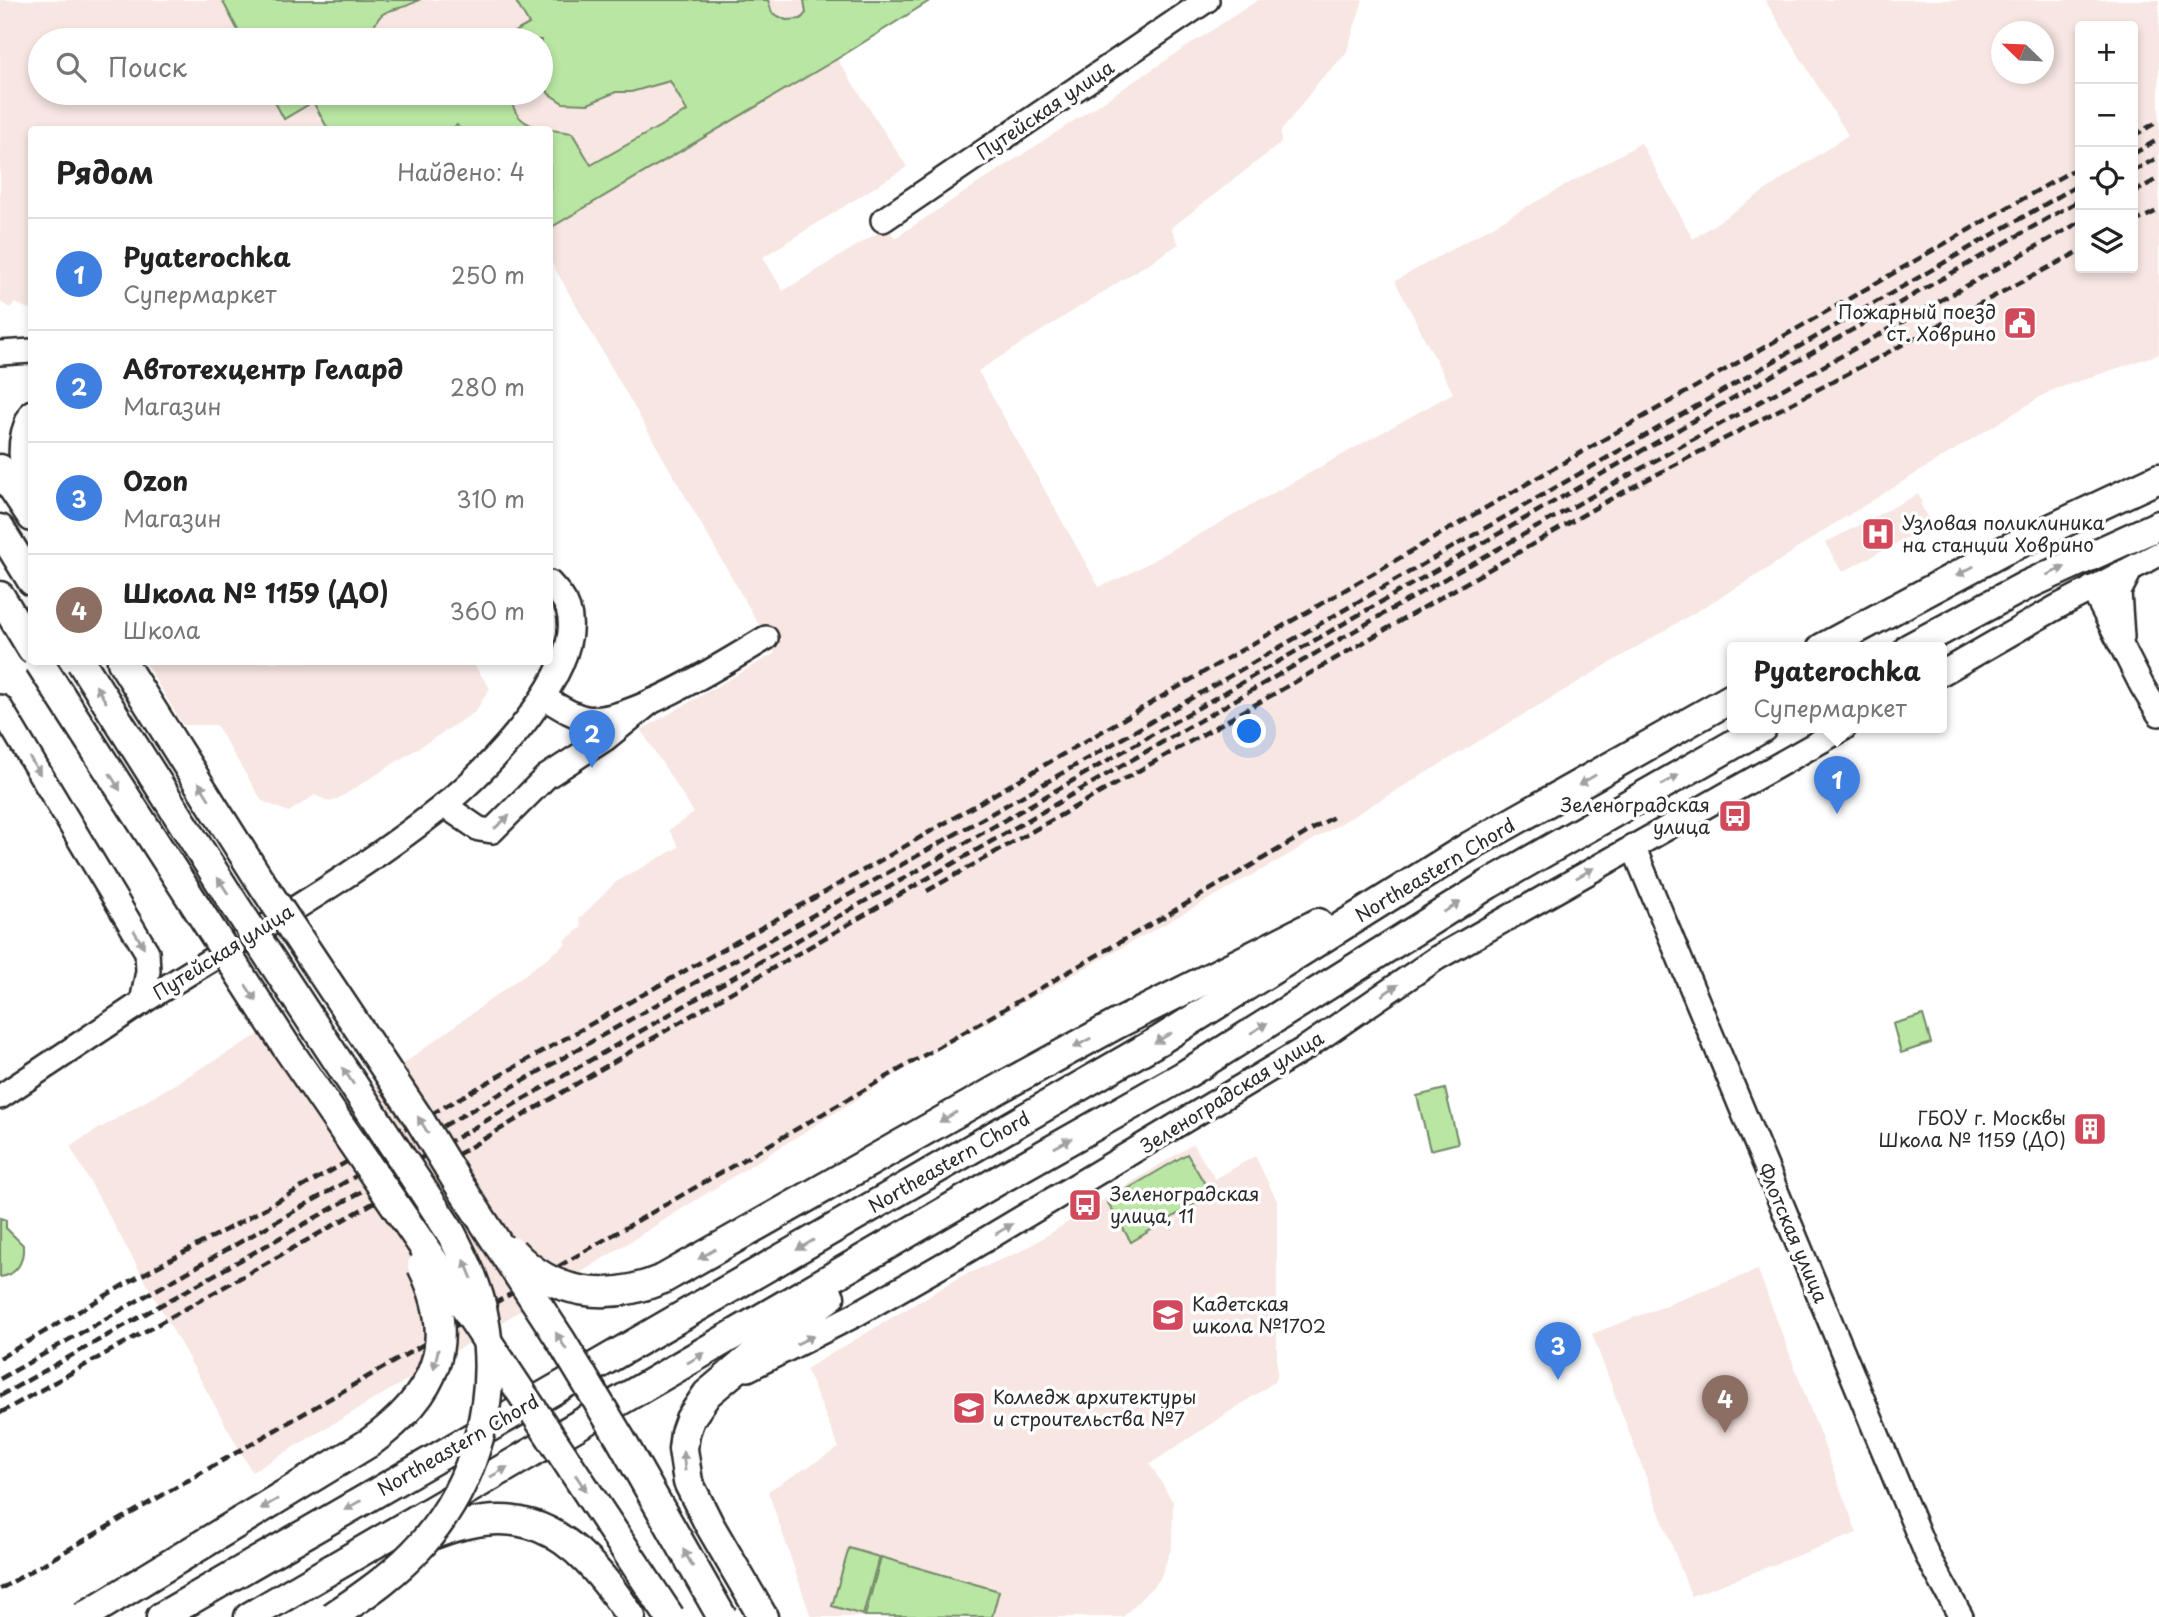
<!DOCTYPE html>
<html lang="ru">
<meta charset="utf-8">
<style>
body{margin:0;font-family:"Playpen Sans",sans-serif;background:#f6f6f6;color:#222}
.controls{position:absolute;right:21px;top:21px;display:grid;overflow:hidden;border-radius:7px;box-shadow:0 4px 10px #0003}
.controls button{width:63px;height:63px;display:grid;place-items:center;padding:0;border:0;border-bottom:2px solid #e0e0e0;background:#fff;color:#222;font:35px sans-serif}
.compass{position:absolute;left:1991px;top:21px;width:63px;height:63px;border-radius:50%;background:#fff;box-shadow:0 4px 10px #0003;rotate:293deg}
.you{position:absolute;left:1250px;top:732px;width:24px;height:24px;margin:-18px;border:5px solid #fff;border-radius:50%;background:#1a73e8;box-shadow:0 0 0 10px #1a73e833}
.badge{display:grid;place-items:center;width:46px;height:46px;border-radius:50%;background:#d1495b;color:#fff;font-size:23px;font-weight:700}
.pin{position:absolute;translate:-50% -58px;filter:drop-shadow(0 2px 4px #0008)}
.pin::after{content:'';position:absolute;top:37px;width:24px;height:21px;background:inherit;clip-path:polygon(0 0,100% 0,50% 100%)}
.popup{position:absolute;left:1727px;top:642px;width:220px;height:91px;box-sizing:border-box;display:grid;place-content:center;border-radius:7px;background:#fff;filter:drop-shadow(0 2px 5px #0005);font-size:23px;white-space:nowrap;color:#767676}
.popup b{font-size:26px;color:#222}
.popup::after{content:'';position:absolute;left:50%;top:100%;margin-left:-14px;border:14px solid transparent;border-top-color:#fff}
.list{margin:0;padding:0;list-style:none}
h2{display:flex;justify-content:space-between;align-items:center;height:91px;margin:0;padding:0 28px;font-size:30px}
h2 small{font-size:23px;font-weight:400;color:#767676}
.list li{display:grid;grid-template-columns:46px 1fr auto;gap:21px;align-items:center;box-sizing:border-box;height:112px;padding:0 28px;border-top:2px solid #e0e0e0}
.list b{display:block;font-size:26px;white-space:nowrap}
.list p{margin:0;font-size:23px;white-space:nowrap;color:#767676}
.list em{font-size:23px;font-style:normal;color:#767676}
.icon{flex:none;width:38px;height:38px;fill:none;stroke:currentColor;stroke-width:2;stroke-linecap:round;stroke-linejoin:round}
.map{position:relative;flex:none;width:2159px;height:1617px;overflow:hidden}
.search{position:absolute;background:#fff;box-shadow:0 4px 10px #0003;left:28px;top:28px;width:525px;height:77px;display:flex;align-items:center;gap:18px;box-sizing:border-box;padding:0 24px;border-radius:38px;color:#767676;font-size:26px}
.panel{position:absolute;background:#fff;box-shadow:0 4px 10px #0003;left:28px;top:126px;width:525px;height:539px;border-radius:7px}
.map>svg:first-child{display:block}
.built{fill:#f7e6e2;fill-rule:evenodd}
.green{fill:#b9e6a3;stroke:#728867;stroke-width:2}
.lines{fill:none;stroke-linecap:round;stroke-linejoin:round}
.minor-casing{stroke:#2b2b2b;stroke-width:28}
.major-casing{stroke:#2b2b2b;stroke-width:33}
.minor{stroke:#fff;stroke-width:23}
.major{stroke:#fff;stroke-width:28}
.rail{stroke:#2b2b2b;stroke-width:4.5;stroke-dasharray:10 5;stroke-linecap:butt}
.major-bridge-casing{stroke:#2b2b2b;stroke-width:33;stroke-linecap:butt}
.major-bridge{stroke:#fff;stroke-width:28}
.oneway{fill:#a0a0a0}
.labels{text-anchor:middle;stroke-width:7;stroke-linejoin:round;paint-order:stroke}
.street-label{font-size:19px;fill:#2b2b2b;stroke:#fff}
.poi-label{font-size:19px;fill:#2b2b2b;stroke:#fff;text-anchor:start}
</style>
<div class="map">
<svg width="2159" height="1617" viewBox="0 0 2159 1617">
<rect width="100%" height="100%" fill="#fff"/>
<filter id="ink" filterUnits="userSpaceOnUse"><feTurbulence type="fractalNoise" baseFrequency=".0143" numOctaves="2"/><feDisplacementMap in="SourceGraphic" scale="14" xChannelSelector="R" yChannelSelector="G"/><feConvolveMatrix kernelMatrix="1 2 1 2 8 2 1 2 1" color-interpolation-filters="sRGB"/></filter>
<g filter="url(#ink)">
<g class="built">
<path d="M0,0H931L837,59L907,167L763,257L783,291L887,227L895,238L1258,0H1363L1346,54L1321,79L1281,131V143L1171,228L1179,244L978,371L1099,587L1125,576L1453,393L1395,281L1641,143L1693,239L1848,135L1765,0H2159V354L2050,391L1826,529L1761,573L1283,858L911,1065L459,1349L252,1472L70,1146L273,1026L330,1118L566,944L564,941L582,927L579,919L616,882L679,847L669,830L694,813L641,730L775,653L550,260V130H460L457,125L450,130H32L31,310L15,303L10,308L0,302ZM2080,26H2133V268H2080ZM2002,32H2044V74H2002ZM40,40H541V93H40Z"/>
<path d="M1918,494L1922,502L1920,503L1931,525L1842,572L1825,543Z"/>
<path d="M145,662H472L490,688L475,712L339,798L330,802L315,795L289,812L262,801L216,725H183Z"/>
<path d="M1193,1144L1215,1179L1255,1156L1277,1201V1378L1273,1383L1150,1464L1173,1502L1172,1546L1160,1579L1123,1617H811L768,1491L839,1448L806,1369L962,1276L1022,1251Z"/>
<path d="M1758,1270L1857,1533L1691,1596L1592,1334Z"/>
</g>
<g class="green">
<path d="M222,0H419C392,16 379,1 370,40H243Z"/>
<path d="M515,0H768L772,13L786,20L801,19L806,13L804,0H931L837,59L550,228V130H460L457,125L450,130L328,129L313,102L284,119L270,93H397L399,96L405,93H510C514,130 541,128 572,133L591,165L687,111L670,81L631,92H616L588,104L563,103L549,94L541,81V40H500L529,24Z"/>
<path d="M1923,1015L1931,1043L1901,1053L1893,1024Z"/>
<path d="M1445,1089L1458,1143L1430,1150L1417,1096Z"/>
<path d="M1187,1154L1211,1194L1131,1242L1107,1201Z"/>
<path d="M0,1218L6,1220V1228L23,1245C24,1262 17,1275 0,1277Z"/>
<path d="M849,1548L879,1557L863,1615L832,1606Z"/>
<path d="M881,1557L999,1591L992,1617L865,1616Z"/>
</g>
<g class="lines">
<defs>
<g id="minor">
<path d="M883,220L1207,0"/>
<path d="M0,353L32,351"/>
<path d="M32,412C16,440 19,466 32,494"/>
<path d="M2092,588L2142,686L2159,714"/>
<path d="M2122,637L2119,592L2131,569"/>
<path d="M1942,673L2057,607L2159,554"/>
<path d="M543,697C557,705 570,715 586,718C627,725 730,660 766,638"/>
<path d="M0,707L147,952L148,971L142,1003"/>
<path d="M444,805L479,829L492,831L546,777L605,739L652,701"/>
<path d="M1633,846L1927,1555L1961,1617"/>
<path d="M0,1097C47,1066 94,1034 141,1003C242,939 349,881 443,806C486,772 587,669 568,609C565,599 557,591 550,583"/>
<path d="M748,1369L855,1315L953,1259L1304,1049L1437,958L1844,728"/>
</g>
<g id="major">
<path d="M0,469L32,517"/>
<path d="M0,529L32,581"/>
<path d="M0,596L32,649"/>
<path d="M1822,648L2005,550L2159,478"/>
<path d="M1909,648L2025,586L2159,525"/>
<path d="M122,662L168,735"/>
<path d="M1007,1084L1117,1024L1318,923"/>
<path d="M415,1542C521,1494 571,1527 631,1617"/>
<path d="M161,1617L1160,1040L1470,846L1732,698"/>
<path d="M249,1617L1004,1177L1183,1076L1489,884L1762,728"/>
<path d="M763,1617L709,1524L688,1482L683,1449L685,1433L690,1419L707,1394L771,1340L830,1297"/>
</g>
</defs>
<use href="#minor" class="minor-casing"/>
<use href="#major" class="major-casing"/>
<use href="#minor" class="minor"/>
<use href="#major" class="major"/>
<g class="rail">
<path d="M2133,136L2159,121"/>
<path d="M2133,154L2159,139"/>
<path d="M2133,171L2159,157"/>
<path d="M2133,193L2159,178"/>
<path d="M2133,223L2159,210"/>
<path d="M927,891L1295,682L1614,497L2080,251"/>
<path d="M0,1358L127,1283L244,1220L890,855L1542,475L2080,166"/>
<path d="M0,1379L1052,779L2080,184"/>
<path d="M0,1396L451,1141L1738,395L2080,200"/>
<path d="M0,1413L430,1171L692,1015L1423,591L2080,222"/>
<path d="M0,1589L1186,904L1335,816"/>
</g>
<defs>
<g id="major-bridge">
<path d="M39,662L286,1046L458,1297L670,1617"/>
<path d="M81,662L229,896L451,1233C465,1260 479,1288 484,1318C499,1397 476,1482 423,1543C397,1573 364,1595 332,1617"/>
<path d="M168,735L259,879L419,1119L458,1183L562,1342L620,1438L722,1617"/>
<path d="M512,1251C553,1296 608,1302 663,1279L1007,1084"/>
<path d="M83,1617L369,1443C435,1396 460,1343 422,1266"/>
</g>
</defs>
<use href="#major-bridge" class="major-bridge-casing"/>
<use href="#major-bridge" class="major-bridge"/>
</g>
<defs><path id="oneway-solid" d="M-6-.8H1V-3.2L6.5 0L1 3.2V.8H-6Z" transform="scale(1.75)"/></defs>
<g class="oneway">
<use href="#oneway-solid" transform="translate(1965 571) rotate(152)"/>
<use href="#oneway-solid" transform="translate(2056 571) rotate(-24)"/>
<use href="#oneway-solid" transform="translate(101 694) rotate(-122)"/>
<use href="#oneway-solid" transform="translate(35 766) rotate(58)"/>
<use href="#oneway-solid" transform="translate(1587 780) rotate(150)"/>
<use href="#oneway-solid" transform="translate(1670 780) rotate(-30)"/>
<use href="#oneway-solid" transform="translate(115 782) rotate(58)"/>
<use href="#oneway-solid" transform="translate(204 791) rotate(-122)"/>
<use href="#oneway-solid" transform="translate(502 822) rotate(-41)"/>
<use href="#oneway-solid" transform="translate(1585 873) rotate(-30)"/>
<use href="#oneway-solid" transform="translate(223 886) rotate(-123)"/>
<use href="#oneway-solid" transform="translate(1452 907) rotate(-32)"/>
<use href="#oneway-solid" transform="translate(139 939) rotate(59)"/>
<use href="#oneway-solid" transform="translate(1390 990) rotate(-34)"/>
<use href="#oneway-solid" transform="translate(251 993) rotate(57)"/>
<use href="#oneway-solid" transform="translate(1259 1028) rotate(-32)"/>
<use href="#oneway-solid" transform="translate(1163 1038) rotate(149)"/>
<use href="#oneway-solid" transform="translate(1082 1043) rotate(151)"/>
<use href="#oneway-solid" transform="translate(348 1076) rotate(-124)"/>
<use href="#oneway-solid" transform="translate(948 1117) rotate(150)"/>
<use href="#oneway-solid" transform="translate(423 1125) rotate(-122)"/>
<use href="#oneway-solid" transform="translate(1063 1143) rotate(-29)"/>
<use href="#oneway-solid" transform="translate(1004 1229) rotate(-31)"/>
<use href="#oneway-solid" transform="translate(805 1245) rotate(150)"/>
<use href="#oneway-solid" transform="translate(707 1254) rotate(150)"/>
<use href="#oneway-solid" transform="translate(468 1269) rotate(-112)"/>
<use href="#oneway-solid" transform="translate(805 1340) rotate(-26)"/>
<use href="#oneway-solid" transform="translate(561 1341) rotate(-122)"/>
<use href="#oneway-solid" transform="translate(696 1358) rotate(-30)"/>
<use href="#oneway-solid" transform="translate(436 1359) rotate(103)"/>
<use href="#oneway-solid" transform="translate(684 1461) rotate(-96)"/>
<use href="#oneway-solid" transform="translate(499 1472) rotate(-30)"/>
<use href="#oneway-solid" transform="translate(581 1483) rotate(56)"/>
<use href="#oneway-solid" transform="translate(269 1504) rotate(149)"/>
<use href="#oneway-solid" transform="translate(353 1505) rotate(150)"/>
<use href="#oneway-solid" transform="translate(688 1558) rotate(-119)"/>
</g>
</g>
<defs>
<symbol id="civic-square" viewBox="-11 -11 22 22"><rect x="-9" y="-9" width="18" height="18" rx="4" fill="#d1495b" stroke="#fff"/><path d="M-.6-6.5H3V-4.5H.6V-3L4-1V1h2V6H-6V1h2V-1L-.6-3ZM-1.2 2.5V6h2.4V2.5Z" fill="#fff"/></symbol>
<symbol id="hospital-square" viewBox="-11 -11 22 22"><rect x="-9" y="-9" width="18" height="18" rx="4" fill="#d1495b" stroke="#fff"/><path d="M-5-5h3v3.5h4V-5h3V5h-3V1.5h-4V5h-3Z" fill="#fff"/></symbol>
<symbol id="bus-square" viewBox="-11 -11 22 22"><rect x="-9" y="-9" width="18" height="18" rx="4" fill="#d1495b" stroke="#fff"/><path d="M-5-6H5V4H4V6H2V4H-2V6H-4V4H-5ZM-3.5-4V0h7V-4ZM-3.5 1.2v1.5H-2V1.2ZM2 1.2v1.5H3.5V1.2Z" fill="#fff"/></symbol>
<symbol id="building-square" viewBox="-11 -11 22 22"><rect x="-9" y="-9" width="18" height="18" rx="4" fill="#d1495b" stroke="#fff"/><path d="M-4-6H4V6H1V3H-1V6H-4ZM-2.5-4.3h1.7v1.8h-1.7ZM.8-4.3h1.7v1.8H.8ZM-2.5-1h1.7V.8h-1.7ZM.8-1h1.7V.8H.8Z" fill="#fff"/></symbol>
<symbol id="school-square" viewBox="-11 -11 22 22"><rect x="-9" y="-9" width="18" height="18" rx="4" fill="#d1495b" stroke="#fff"/><path d="M0-5L7-2L0 1L-7-2ZM-4 1L0 2.5L4 1V4Q0 6-4 4Z" fill="#fff"/></symbol>
<symbol id="university-square" viewBox="-11 -11 22 22"><rect x="-9" y="-9" width="18" height="18" rx="4" fill="#d1495b" stroke="#fff"/><path d="M0-5L7-2L0 1L-7-2ZM-4 1L0 2.5L4 1V4Q0 6-4 4Z" fill="#fff"/></symbol>
</defs>
<g fill-rule="evenodd">
<use href="#civic-square" x="2001" y="304" width="38" height="38"/>
<use href="#hospital-square" x="1859" y="515" width="38" height="38"/>
<use href="#bus-square" x="1716" y="797" width="38" height="38"/>
<use href="#building-square" x="2071" y="1110" width="38" height="38"/>
<use href="#bus-square" x="1066" y="1186" width="38" height="38"/>
<use href="#school-square" x="1149" y="1296" width="38" height="38"/>
<use href="#university-square" x="950" y="1389" width="38" height="38"/>
</g>
<g class="labels">
<g class="street-label">
<text transform="translate(1045 110) rotate(-34)" y="7">Путейская улица</text>
<text transform="translate(1435 870) rotate(-31)" y="7">Northeastern Chord</text>
<text transform="translate(223 952) rotate(-32)" y="7">Путейская улица</text>
<text transform="translate(1232 1092) rotate(-32)" y="7">Зеленоградская улица</text>
<text transform="translate(949 1162) rotate(-30)" y="7">Northeastern Chord</text>
<text transform="translate(1793 1233) rotate(67)" y="7">Флотская улица</text>
<text transform="translate(458 1445) rotate(-30)" y="7">Northeastern Chord</text>
</g>
<g class="poi-label">
<text x="1996" y="319" text-anchor="end">Пожарный поезд<tspan x="1996" dy="22">ст. Ховрино</tspan></text>
<text x="1902" y="530">Узловая поликлиника<tspan x="1902" dy="22">на станции Ховрино</tspan></text>
<text x="1710" y="812" text-anchor="end">Зеленоградская<tspan x="1710" dy="22">улица</tspan></text>
<text x="2066" y="1125" text-anchor="end">ГБОУ г. Москвы<tspan x="2066" dy="22">Школа № 1159 (ДО)</tspan></text>
<text x="1110" y="1201">Зеленоградская<tspan x="1110" dy="22">улица, 11</tspan></text>
<text x="1192" y="1311">Кадетская<tspan x="1192" dy="22">школа №1702</tspan></text>
<text x="993" y="1404">Колледж архитектуры<tspan x="993" dy="22">и строительства №7</tspan></text>
</g>
</g>
</svg>
<div class="controls">
<button>+</button>
<button>−</button>
<button><svg class="icon" aria-label="locate" viewBox="0 0 24 24"><circle cx="12" cy="12" r="6"/><path d="M12 2v4M12 18v4M2 12h4M18 12h4"/></svg></button>
<button><svg class="icon" aria-label="layers" viewBox="0 0 24 24"><path d="M12 4l9 5-9 5-9-5zM3 14l9 5 9-5"/></svg></button>
</div>
<svg class="compass" viewBox="-18 -18 36 36"><path d="M0-13l5 13h-10z" fill="#e53935"/><path d="M0 13l5-13h-10z" fill="#767676"/></svg>
<div class="you"></div>
<div class="pin badge" style="left:1837px;top:814px;background:#3f7fe0">1</div>
<div class="popup"><b>Pyaterochka</b>Супермаркет</div>
<div class="pin badge" style="left:592px;top:768px;background:#3f7fe0">2</div>
<div class="pin badge" style="left:1558px;top:1380px;background:#3f7fe0">3</div>
<div class="pin badge" style="left:1725px;top:1433px;background:#8d6e63">4</div>
<div class="search"><svg class="icon" aria-label="search" viewBox="0 0 24 24"><circle cx="10" cy="10" r="6"/><path d="M15 15l6 6"/></svg>Поиск</div>
<section class="panel">
<h2>Рядом<small>Найдено: 4</small></h2>
<ul class="list">
<li><span class="badge" style="background:#3f7fe0">1</span><div><b>Pyaterochka</b><p>Супермаркет</p></div><em>250 m</em></li>
<li><span class="badge" style="background:#3f7fe0">2</span><div><b>Автотехцентр Гелард</b><p>Магазин</p></div><em>280 m</em></li>
<li><span class="badge" style="background:#3f7fe0">3</span><div><b>Ozon</b><p>Магазин</p></div><em>310 m</em></li>
<li><span class="badge" style="background:#8d6e63">4</span><div><b>Школа № 1159 (ДО)</b><p>Школа</p></div><em>360 m</em></li>
</ul>
</section>
</div>
